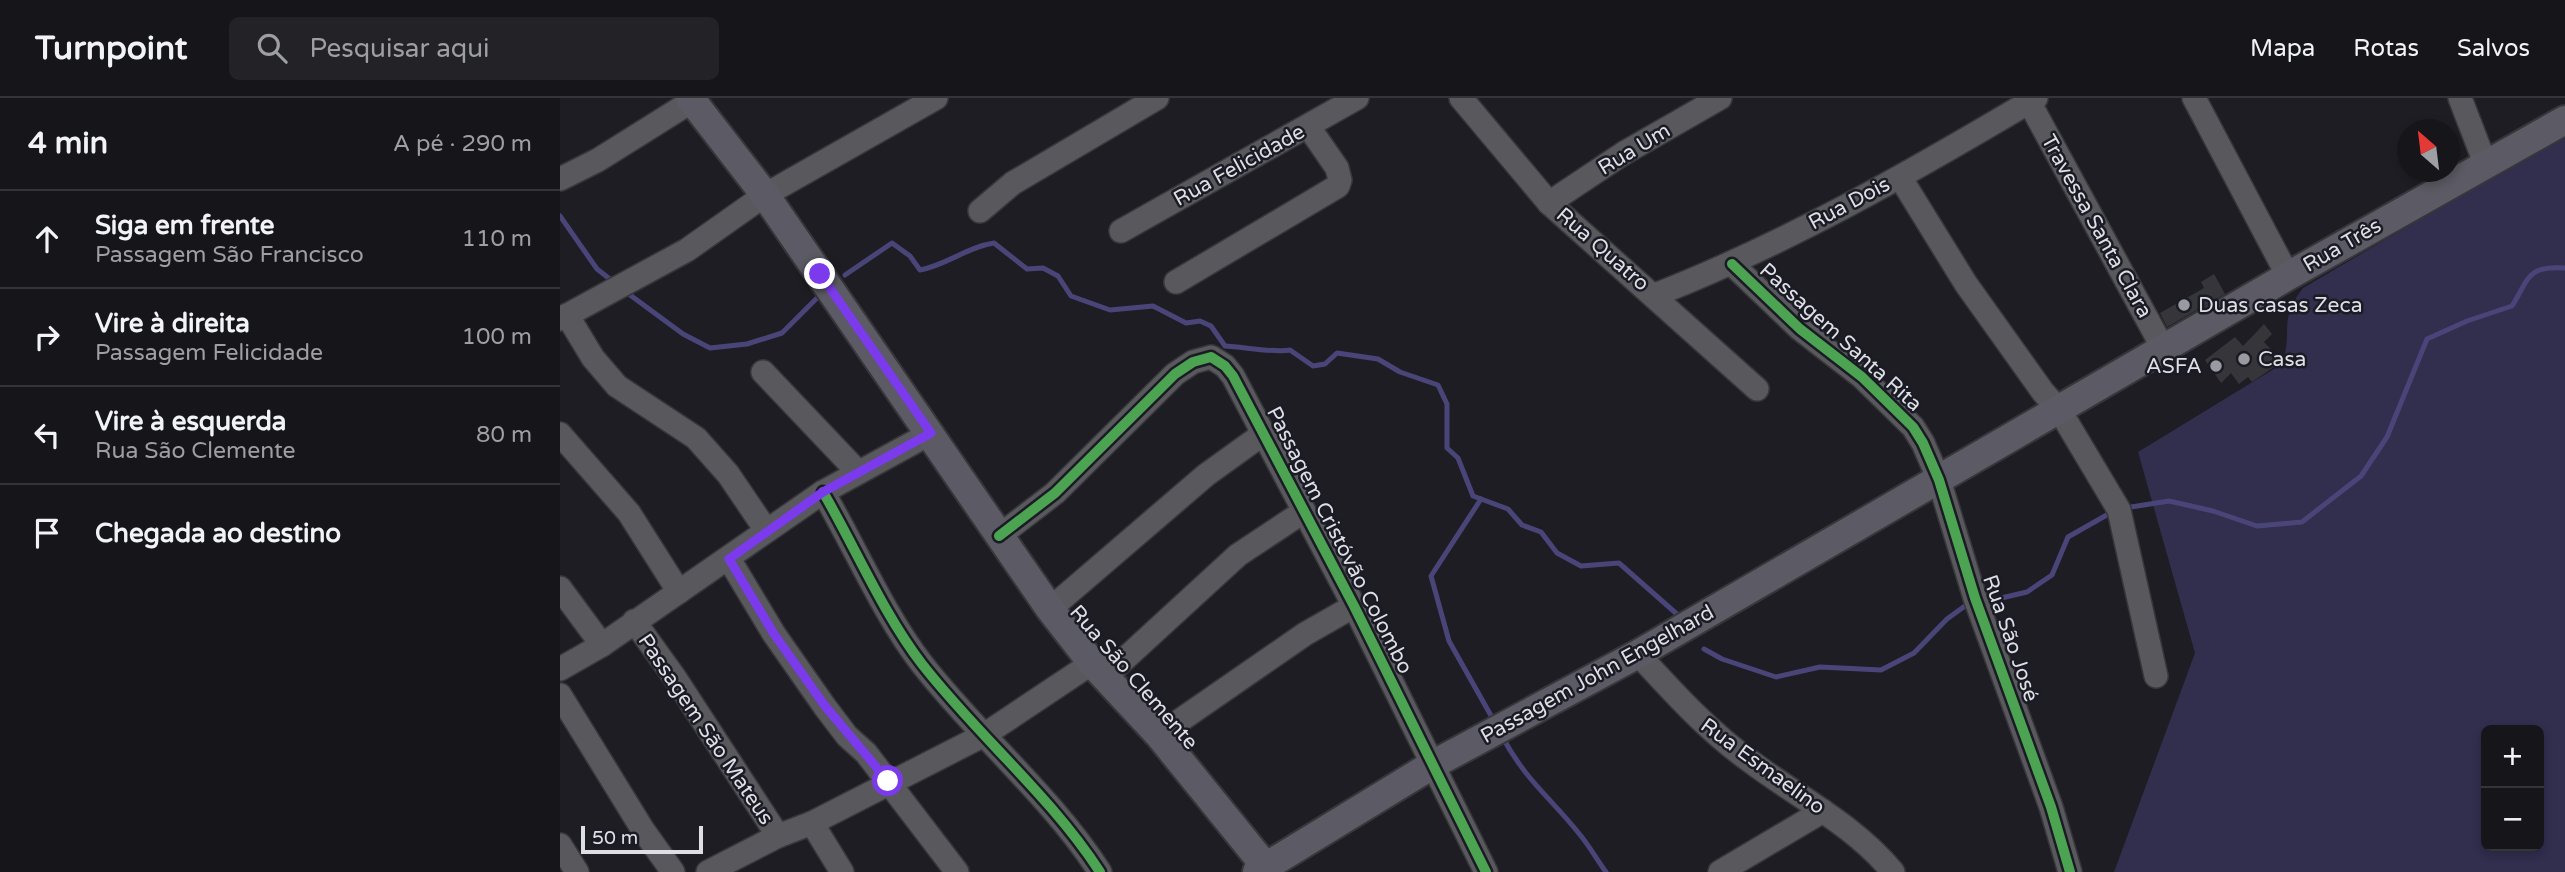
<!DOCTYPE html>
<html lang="pt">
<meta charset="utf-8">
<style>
body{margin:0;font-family:"Varela Round",sans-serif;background:#232327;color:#f1f3f6}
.controls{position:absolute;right:21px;bottom:21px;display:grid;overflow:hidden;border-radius:10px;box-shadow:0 4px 10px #0003}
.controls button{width:63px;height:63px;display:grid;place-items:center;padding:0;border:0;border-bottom:2px solid #353539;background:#16161a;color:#f1f3f6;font:35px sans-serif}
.compass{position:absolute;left:1837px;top:21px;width:63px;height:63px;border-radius:50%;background:#16161a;box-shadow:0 4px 10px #0003;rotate:332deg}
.scale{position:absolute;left:21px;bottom:18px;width:122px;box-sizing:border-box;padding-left:7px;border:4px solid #dedee5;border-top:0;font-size:19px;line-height:24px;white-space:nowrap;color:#dedee5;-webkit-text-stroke:5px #1b1b25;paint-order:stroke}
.stop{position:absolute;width:21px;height:21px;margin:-16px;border:5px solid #7c3aed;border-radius:50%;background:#fff}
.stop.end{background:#7c3aed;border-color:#fff;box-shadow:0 2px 7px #0008}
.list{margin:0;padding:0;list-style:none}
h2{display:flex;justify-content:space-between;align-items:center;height:91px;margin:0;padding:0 28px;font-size:30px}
h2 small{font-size:23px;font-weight:400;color:#9e9fa2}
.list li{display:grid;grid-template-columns:46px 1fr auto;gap:21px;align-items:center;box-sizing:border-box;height:98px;padding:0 28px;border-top:2px solid #353539}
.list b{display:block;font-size:26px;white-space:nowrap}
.list p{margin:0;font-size:23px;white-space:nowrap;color:#9e9fa2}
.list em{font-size:23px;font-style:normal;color:#9e9fa2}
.icon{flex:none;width:38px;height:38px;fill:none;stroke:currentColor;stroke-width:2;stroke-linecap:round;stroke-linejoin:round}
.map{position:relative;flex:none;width:2005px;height:774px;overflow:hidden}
header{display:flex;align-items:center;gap:42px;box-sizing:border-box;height:98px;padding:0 35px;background:#16161a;border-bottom:2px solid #353539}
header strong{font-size:33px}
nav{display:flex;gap:38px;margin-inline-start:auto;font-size:24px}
.search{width:490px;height:63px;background:#232327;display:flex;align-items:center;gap:18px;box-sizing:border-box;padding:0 24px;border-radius:10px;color:#9e9fa2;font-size:26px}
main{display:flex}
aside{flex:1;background:#16161a}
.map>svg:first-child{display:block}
.green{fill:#312e4e;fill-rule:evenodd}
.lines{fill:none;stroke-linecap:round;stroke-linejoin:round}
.stream{stroke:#4a4579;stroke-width:5}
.building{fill:#35353a}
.minor-casing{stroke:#37373b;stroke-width:26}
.major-casing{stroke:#37373b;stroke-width:32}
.minor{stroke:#58585d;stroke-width:23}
.major{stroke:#5c5b65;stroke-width:28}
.cycleway-casing{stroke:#1b1b25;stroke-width:15}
.cycleway{stroke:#4ca352;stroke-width:10}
.route{stroke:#7c3aed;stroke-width:9}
.poi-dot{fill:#9a9aa1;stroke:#1b1b25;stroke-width:2.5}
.labels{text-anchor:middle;stroke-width:5;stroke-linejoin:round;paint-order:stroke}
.street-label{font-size:21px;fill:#dedee5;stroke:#1b1b25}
.poi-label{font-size:21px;fill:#dedee5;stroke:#1b1b25;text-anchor:start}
</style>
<header>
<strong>Turnpoint</strong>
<div class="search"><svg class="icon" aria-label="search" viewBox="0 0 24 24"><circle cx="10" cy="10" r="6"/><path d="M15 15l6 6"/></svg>Pesquisar aqui</div>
<nav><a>Mapa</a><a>Rotas</a><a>Salvos</a></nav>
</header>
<main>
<aside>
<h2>4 min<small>A pé · 290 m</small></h2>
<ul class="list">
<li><svg class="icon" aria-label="ahead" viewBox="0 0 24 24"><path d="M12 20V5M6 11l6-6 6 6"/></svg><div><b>Siga em frente</b><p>Passagem São Francisco</p></div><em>110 m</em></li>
<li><svg class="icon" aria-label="right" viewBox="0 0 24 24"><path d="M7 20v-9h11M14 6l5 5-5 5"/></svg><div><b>Vire à direita</b><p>Passagem Felicidade</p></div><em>100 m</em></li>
<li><svg class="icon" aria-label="left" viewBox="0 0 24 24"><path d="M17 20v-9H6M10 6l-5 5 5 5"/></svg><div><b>Vire à esquerda</b><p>Rua São Clemente</p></div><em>80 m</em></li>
<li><svg class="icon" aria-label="arrive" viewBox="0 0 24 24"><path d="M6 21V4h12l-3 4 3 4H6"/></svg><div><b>Chegada ao destino</b></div></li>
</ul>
</aside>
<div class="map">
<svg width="2005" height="774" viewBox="0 0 2005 774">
<rect width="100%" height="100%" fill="#1d1d23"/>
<path class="green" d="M2005,36V774H1554L1635,555L1578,354L1722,266C1734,232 1717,224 1743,190ZM1926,632H1979V748H1926Z"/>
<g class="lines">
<g class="stream">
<path d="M0,118L37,171L55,185"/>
<path d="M285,177L332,145L350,158L360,172C387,167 407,149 434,145L467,171L483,170L498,178L511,198L550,212L593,208L626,225L640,223L651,228L665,248C684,249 715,255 730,252L753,268L765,266L777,255L818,261L840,274L878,287L887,306V350L898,360L913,398L948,411L962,427L981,434L997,455L1021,468L1059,465L1118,517"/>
<path d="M66,194L123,236L150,250L187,246L222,235L259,198"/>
<path d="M921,401L871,478L889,543L934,623"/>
<path d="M1565,410L1609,403L1653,413L1697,428L1742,424L1801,378L1827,339L1867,241L1907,223L1952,208C1969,181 1967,167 2005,170"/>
<path d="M1421,501H1437L1467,494L1492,477L1508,439L1552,414"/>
<path d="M1144,551L1162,561L1216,579L1260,569L1321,572L1354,555L1387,521L1409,505"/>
<path d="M942,638C965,682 992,701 1021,738C1030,749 1037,762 1046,774"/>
</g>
</g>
<g class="building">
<path d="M1654,176L1665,196L1607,229L1600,215L1644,190L1641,184Z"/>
<path d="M1704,226L1712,236L1704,244L1719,260L1717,267L1692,284L1688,279L1679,286L1671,275L1661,285L1645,262L1675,239L1683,248Z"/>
</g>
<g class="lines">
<defs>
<g id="minor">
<path d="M901,0L989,105L1197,291"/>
<path d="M1467,0L1604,252"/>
<path d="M1634,0L1728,178"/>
<path d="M1900,0L1925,65"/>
<path d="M1340,79L1406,186L1483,294L1500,313L1559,412L1596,578"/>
<path d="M0,81L38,62L137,0"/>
<path d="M989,105L1064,55L1160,0"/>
<path d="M420,113L453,85L597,0"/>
<path d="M561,133L797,0"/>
<path d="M1172,166L1240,231L1302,279L1353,329L1363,345L1379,382L1415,500L1491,709L1510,774"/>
<path d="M616,184L778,88L780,82L777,70L748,28"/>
<path d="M1095,197C1228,145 1353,73 1476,0"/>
<path d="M7,217L33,260L57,288L136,340L168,376L206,432"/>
<path d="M0,221L127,152L205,97L376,0"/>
<path d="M203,274L298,374"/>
<path d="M0,336L69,415L119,494"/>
<path d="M263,394C295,449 324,517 362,566C418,638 490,697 540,774"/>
<path d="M439,438L495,395L615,276L633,264L651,259L665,268L673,278L794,508L926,774"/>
<path d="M169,461L214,536L265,609L287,638L306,655L397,774"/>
<path d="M0,490L42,547"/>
<path d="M490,511L646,377L703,336"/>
<path d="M74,523L115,580L218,738"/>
<path d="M1078,556C1113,594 1147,632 1190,663C1239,700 1293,726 1333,774"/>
<path d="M0,571L42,547L263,394L371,335"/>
<path d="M544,580L678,457L743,414"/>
<path d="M0,597L83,732L113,774"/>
<path d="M599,637L745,536L794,508"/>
<path d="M252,725L282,774"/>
<path d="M0,747L17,774"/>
<path d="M148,774L218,738L252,725L424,637L532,565"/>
<path d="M1160,774L1263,713"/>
</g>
<g id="major">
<path d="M130,0L205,97L490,511L532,565L599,637L706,769"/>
<path d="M697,774L872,667L1078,556L1728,178L2005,22"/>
</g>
</defs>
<use href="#minor" class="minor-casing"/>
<use href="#major" class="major-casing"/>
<use href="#minor" class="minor"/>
<use href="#major" class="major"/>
<defs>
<g id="cycleway">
<path d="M1172,166L1240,231L1302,279L1353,329L1363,345L1379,382L1415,500L1491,709L1510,774"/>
<path d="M263,394C295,449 324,517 362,566C418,638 490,697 540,774"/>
<path d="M439,438L495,395L615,276L633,264L651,259L665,268L673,278L794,508L926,774"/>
</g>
</defs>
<use href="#cycleway" class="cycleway-casing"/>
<use href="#cycleway" class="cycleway"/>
</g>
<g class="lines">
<path class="route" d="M260,176L371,335L263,394L169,461L214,536L265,608L328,683"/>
</g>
<g class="poi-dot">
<circle cx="1624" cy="207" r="7"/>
<circle cx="1684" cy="261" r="7"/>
<circle cx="1656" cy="268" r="7"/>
</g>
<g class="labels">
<g class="street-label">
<text transform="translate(1074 51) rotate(-31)" y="7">Rua Um</text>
<text transform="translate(679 67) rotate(-29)" y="7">Rua Felicidade</text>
<text transform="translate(1289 105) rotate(-28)" y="7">Rua Dois</text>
<text transform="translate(1537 128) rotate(61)" y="7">Travessa Santa Clara</text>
<text transform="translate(1782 147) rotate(-30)" y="7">Rua Três</text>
<text transform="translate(1043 151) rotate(41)" y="7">Rua Quatro</text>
<text transform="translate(1281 239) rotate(42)" y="7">Passagem Santa Rita</text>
<text transform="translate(780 442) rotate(63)" y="7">Passagem Cristóvão Colombo</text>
<text transform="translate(1451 540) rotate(71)" y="7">Rua São José</text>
<text transform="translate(1037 576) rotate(-29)" y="7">Passagem John Engelhard</text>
<text transform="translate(574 579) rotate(49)" y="7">Rua São Clemente</text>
<text transform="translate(146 631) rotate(56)" y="7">Passagem São Mateus</text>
<text transform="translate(1203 668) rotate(36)" y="7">Rua Esmaelino</text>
</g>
<g class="poi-label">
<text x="1638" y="214">Duas casas Zeca</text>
<text x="1698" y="268">Casa</text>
<text x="1642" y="275" text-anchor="end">ASFA</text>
</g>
</g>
</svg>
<div class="controls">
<button>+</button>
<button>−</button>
</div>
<svg class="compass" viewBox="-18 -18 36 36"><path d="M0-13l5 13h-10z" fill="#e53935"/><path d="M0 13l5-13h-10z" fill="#9e9fa2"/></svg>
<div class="scale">50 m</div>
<div class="stop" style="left:328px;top:683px"></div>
<div class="stop end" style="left:260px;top:176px"></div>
</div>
</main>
